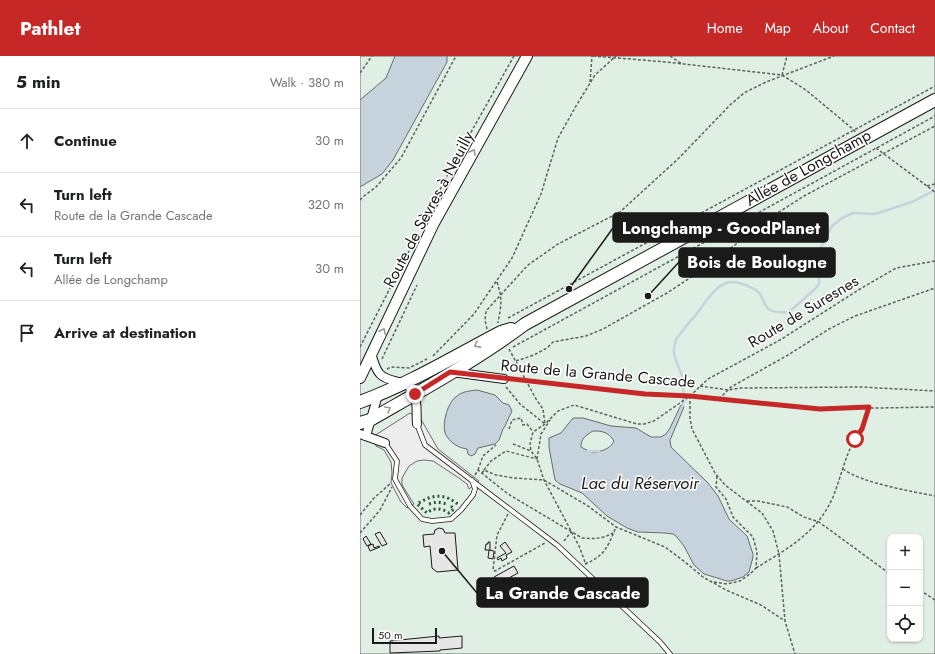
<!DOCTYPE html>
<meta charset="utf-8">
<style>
body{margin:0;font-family:Jost,sans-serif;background:#f2f2f2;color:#202124}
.controls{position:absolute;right:12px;bottom:12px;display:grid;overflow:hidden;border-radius:8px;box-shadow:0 1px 3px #0004}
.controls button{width:36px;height:36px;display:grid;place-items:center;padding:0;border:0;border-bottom:1px solid #e0e0e0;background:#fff;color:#202124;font:20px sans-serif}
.scale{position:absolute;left:12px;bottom:10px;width:65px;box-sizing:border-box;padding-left:4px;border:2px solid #1a1a1a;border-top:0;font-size:11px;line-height:14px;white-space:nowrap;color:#1a1a1a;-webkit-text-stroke:3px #fff;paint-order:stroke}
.stop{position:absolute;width:12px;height:12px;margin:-9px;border:3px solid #c62828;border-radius:50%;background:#fff}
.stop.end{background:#c62828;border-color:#fff;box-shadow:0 1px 4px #0008}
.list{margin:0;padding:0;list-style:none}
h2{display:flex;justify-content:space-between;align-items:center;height:52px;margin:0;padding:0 16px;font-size:17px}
h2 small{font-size:13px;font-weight:400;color:#757577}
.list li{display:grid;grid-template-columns:26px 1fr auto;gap:12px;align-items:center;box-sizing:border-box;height:64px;padding:0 16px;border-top:1px solid #e0e0e0}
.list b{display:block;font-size:15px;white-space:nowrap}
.list p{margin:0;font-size:13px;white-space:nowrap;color:#757577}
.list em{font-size:13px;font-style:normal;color:#757577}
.icon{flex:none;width:22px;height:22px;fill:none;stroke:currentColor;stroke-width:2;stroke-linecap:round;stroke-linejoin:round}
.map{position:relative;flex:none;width:575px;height:598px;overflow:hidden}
header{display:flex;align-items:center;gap:24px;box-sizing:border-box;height:56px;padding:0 20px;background:#c62828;color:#fff}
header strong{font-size:19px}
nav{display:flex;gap:22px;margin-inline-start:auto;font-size:14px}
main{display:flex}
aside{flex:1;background:#fff}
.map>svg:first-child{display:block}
.green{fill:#e0efe3;stroke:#6a6a6a;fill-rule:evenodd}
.parking{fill:#ededed;stroke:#6a6a6a}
.water{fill:#c6d2dc;stroke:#6a6a6a;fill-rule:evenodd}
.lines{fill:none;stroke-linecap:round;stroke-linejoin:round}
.stream{stroke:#c6d2dc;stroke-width:2.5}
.building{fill:#e6e6e6;stroke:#1a1a1a}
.service-casing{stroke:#1a1a1a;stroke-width:5.5}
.minor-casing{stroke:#1a1a1a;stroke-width:10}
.tertiary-casing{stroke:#1a1a1a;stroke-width:12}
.primary-casing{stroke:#1a1a1a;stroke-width:14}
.path{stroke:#5f5f5f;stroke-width:1.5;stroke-dasharray:3 2;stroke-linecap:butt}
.service{stroke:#fff;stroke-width:4}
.minor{stroke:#fff;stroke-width:8}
.tertiary{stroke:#fff;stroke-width:10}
.primary{stroke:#fff;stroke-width:12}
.hedge{stroke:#2b5a34;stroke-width:3;stroke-dasharray:2 3;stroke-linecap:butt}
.oneway{stroke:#989898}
.route{stroke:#c62828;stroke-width:5}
.labels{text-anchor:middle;stroke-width:3;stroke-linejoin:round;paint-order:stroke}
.street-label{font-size:16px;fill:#1a1a1a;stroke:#fff}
.water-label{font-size:17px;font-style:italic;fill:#1a1a1a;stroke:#fff}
.leader{fill:none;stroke:#1a1a1a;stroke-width:1.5}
.callout-dot{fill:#1a1a1a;stroke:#fff;stroke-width:1.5}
.callout{fill:#1a1a1a;stroke:#1a1a1a;stroke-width:1.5}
.callout-label{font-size:17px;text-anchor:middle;font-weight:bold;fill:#fff}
</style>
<header>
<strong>Pathlet</strong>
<nav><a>Home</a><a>Map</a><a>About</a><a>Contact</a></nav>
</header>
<main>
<aside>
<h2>5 min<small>Walk · 380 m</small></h2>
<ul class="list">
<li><svg class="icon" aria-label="ahead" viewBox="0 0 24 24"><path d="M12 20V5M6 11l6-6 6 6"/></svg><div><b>Continue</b></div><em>30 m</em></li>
<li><svg class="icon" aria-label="left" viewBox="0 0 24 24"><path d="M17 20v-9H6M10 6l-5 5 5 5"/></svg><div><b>Turn left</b><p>Route de la Grande Cascade</p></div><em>320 m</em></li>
<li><svg class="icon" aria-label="left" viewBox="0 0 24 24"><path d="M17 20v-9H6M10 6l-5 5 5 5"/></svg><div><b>Turn left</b><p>Allée de Longchamp</p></div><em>30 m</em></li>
<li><svg class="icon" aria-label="arrive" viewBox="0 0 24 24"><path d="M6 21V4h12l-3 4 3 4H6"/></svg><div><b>Arrive at destination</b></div></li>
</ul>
</aside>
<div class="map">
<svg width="575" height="598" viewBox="0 0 575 598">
<rect width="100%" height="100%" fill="#fff"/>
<path class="green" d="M0,0H575V598H0ZM530,481H560V583H530Z"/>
<path class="parking" d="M50,357L62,365L78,393L119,425L109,433L107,428L99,422L73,405L64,404L57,405L49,410L42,422V429L54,448L47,452L41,446L31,427L32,417L31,406L24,394L16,390L14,380Z"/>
<g class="water">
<path d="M35,0H87V6L33,104L22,118L0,131V44L26,22Z"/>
<path d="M117,334L135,339L143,347L149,349L152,355L145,370L143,373L139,384L135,388L118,392L115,398L111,400L108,398L107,393C98,392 89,386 85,377C82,367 88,345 97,340C103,335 110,335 117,334Z"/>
<path d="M321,349L324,351L310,384L311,391L348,427L358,440L369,463L387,480L393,498V501L389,516L383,521L371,525H367L344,518L334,509L324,490L316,480L313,478L305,477L278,476L267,472L247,460L222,437L200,428L195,424L189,391V382L201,377L213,362H223L251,370L276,372L291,381H301L306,378L310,372ZM233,375C243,375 248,376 254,385C251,392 242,396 233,396C229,396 225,393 221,391C221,382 226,379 233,375Z"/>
</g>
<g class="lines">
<g class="stream">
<path d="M321,353L323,349C323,341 324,333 323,325C322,314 313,304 314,293C314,290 315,287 316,284C321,275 328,268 335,260C342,251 354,231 366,227C374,224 384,228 392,232C411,239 394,259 429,256L455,233L459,228L460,193L472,170L482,162L493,157L515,158L552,146L575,134"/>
<path d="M228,395H239"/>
</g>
</g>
<g class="building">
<path d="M79,472L83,473L85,477H95L98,514L77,516L72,512L70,490L64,491L63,479L74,478L75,474Z"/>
<path d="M20,476L27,488L22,490L15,478Z"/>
<path d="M6,480L11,488L7,490L3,483Z"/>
<path d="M128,486H130V494H125L126,488H128Z"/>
<path d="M145,486L152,496L146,499L147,502L142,505L141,502L138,504L137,502L146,497L140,490Z"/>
<path d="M13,488L14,492L19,490L20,491L10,495L8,490Z"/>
<path d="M129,494L134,495L133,503L128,502Z"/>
<path d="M154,510L158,517L138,528L134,521Z"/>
<path d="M79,580V582L102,580V592L80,594V595L30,597V585Z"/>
</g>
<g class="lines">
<defs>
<g id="service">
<path d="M57,368L65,389L197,489L300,586L310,598"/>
<path d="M25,387L37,405L35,423L50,450L62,463L72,465L91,463L101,454L113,439L115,433L112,424"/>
</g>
<g id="minor">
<path d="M11,298C14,305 15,313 20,318C29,328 49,323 54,337C58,346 56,358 57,368"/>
<path d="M92,316L144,323"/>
<path d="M0,378L25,387"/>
<path d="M6,380L18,339"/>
</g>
<path id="tertiary" d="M0,322L74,167L167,0"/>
<g id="primary">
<path d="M0,346C49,328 95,300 141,276L151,273"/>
<path d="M0,367L10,364C62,334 117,304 165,268L575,44"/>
</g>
</defs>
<use href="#service" class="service-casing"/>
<use href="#minor" class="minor-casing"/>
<use href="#tertiary" class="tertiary-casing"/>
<use href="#primary" class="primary-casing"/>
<g class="path">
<path d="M233,0L306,6L422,19L446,34L494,74L496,77"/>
<path d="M310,0L322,8"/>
<path d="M0,17L12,0"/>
<path d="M422,19L427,0"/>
<path d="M230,26L232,0"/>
<path d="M516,92L575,136"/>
<path d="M567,130L575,128"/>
<path d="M0,144L4,140L16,131L41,102L96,0"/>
<path d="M73,147L97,101L154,0"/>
<path d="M137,226C143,244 141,249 138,267"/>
<path d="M148,262L575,30"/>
<path d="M127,273L125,264L126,255L168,209L198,188L260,156L319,102L370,49L384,37L406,26L474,0"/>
<path d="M0,291L51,191"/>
<path d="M153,291L575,60"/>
<path d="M149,293L176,343L183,353L185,368"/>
<path d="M73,300L114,258L152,202L181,138L198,82L216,50L235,19L256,0"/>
<path d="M22,303L57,229"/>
<path d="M156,305L174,299L187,292L193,286L226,280L243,273L307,237L339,216L419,156L444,140L575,70"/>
<path d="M27,313L31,311L49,312L67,303"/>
<path d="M152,324L285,338L330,340L460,353L575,351"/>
<path d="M340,330L368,334L380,332L501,331L575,335"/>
<path d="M146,331L160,348L185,368"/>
<path d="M330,340V363L332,373L355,417L365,429L402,457L413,475L419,498L425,565L435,598"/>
<path d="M359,343L371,331L428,299L469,273L495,260L575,232"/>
<path d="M149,373L152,364L161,362L163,369L167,368L173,376"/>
<path d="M153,388L171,395"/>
<path d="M177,403L181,378L190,364"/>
<path d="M483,413C502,427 550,435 575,440"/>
<path d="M118,414L123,400L136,389"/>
<path d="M124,414L131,405L146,395L177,403"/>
<path d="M122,417L124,414L136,419L154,422L184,424L228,450L256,471L305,491L325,506L343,521L366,534L401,549L425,565"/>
<path d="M115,419L118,414L148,438L222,482C234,483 242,483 253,477"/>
<path d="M387,445H398L427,451L444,461L459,466L530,518"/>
<path d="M148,458L137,479L133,514L135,515L185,487"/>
<path d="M0,459L14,442L31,427"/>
<path d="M0,477L20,454L32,431"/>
<path d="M204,485L211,476"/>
<path d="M225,506L219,490L184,424L177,403L171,395L170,388L173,376L185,368L198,355L214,349L277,368H284L294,365L330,340L348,323L420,284L500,233L536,212L575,205"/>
<path d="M225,508C245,500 248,490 256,471"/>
<path d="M396,512C427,493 458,476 473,441C479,426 483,410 489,395C492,388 497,381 501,374C505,367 507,359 509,351"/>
<path d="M354,526L367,528L380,525L390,518L396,512L397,496L393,481L373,461L366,443L356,431L357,420"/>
<path d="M560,534L575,544"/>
</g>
<use href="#service" class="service"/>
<use href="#minor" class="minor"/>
<use href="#tertiary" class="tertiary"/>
<use href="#primary" class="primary"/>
<g class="hedge">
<path d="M69,448L77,446L87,448"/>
<path d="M91,450L94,453L89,457C82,452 74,451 67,457L57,448C73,438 84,437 99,449"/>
</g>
</g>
<defs><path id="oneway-chevron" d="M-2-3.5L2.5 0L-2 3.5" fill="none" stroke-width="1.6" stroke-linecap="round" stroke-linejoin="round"/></defs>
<g class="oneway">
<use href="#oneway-chevron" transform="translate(113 96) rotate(-61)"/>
<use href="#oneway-chevron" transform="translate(23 275) rotate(-64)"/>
<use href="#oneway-chevron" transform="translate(117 289) rotate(152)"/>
<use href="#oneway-chevron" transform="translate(28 353) rotate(-30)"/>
</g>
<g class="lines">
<path class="route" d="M55,338L90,316L285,338L330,340L460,353L509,351L502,373L495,383"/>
</g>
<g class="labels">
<g class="street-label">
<text transform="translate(448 111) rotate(-29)" y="6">Allée de Longchamp</text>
<text transform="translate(68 153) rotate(-62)" y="6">Route de Sèvres à Neuilly</text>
<text transform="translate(443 255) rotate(-31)" y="6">Route de Suresnes</text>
<text transform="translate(238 317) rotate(5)" y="6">Route de la Grande Cascade</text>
</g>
<g class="water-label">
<text x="280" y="433">Lac du Réservoir</text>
</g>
</g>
<path class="leader" d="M209 233L253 172M288 240L319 206M82 495L117 537"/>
<g class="callout-dot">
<circle cx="209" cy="233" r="4"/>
<circle cx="288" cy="240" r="4"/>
<circle cx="82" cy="495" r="4"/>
</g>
<g class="callout">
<rect x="253" y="157" width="215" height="29" rx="4"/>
<rect x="319" y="192" width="156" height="29" rx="4"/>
<rect x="117" y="522" width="171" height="29" rx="4"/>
</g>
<g class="callout-label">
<text x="361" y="178">Longchamp - GoodPlanet</text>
<text x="397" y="212">Bois de Boulogne</text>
<text x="203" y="543">La Grande Cascade</text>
</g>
</svg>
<div class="controls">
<button>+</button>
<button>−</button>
<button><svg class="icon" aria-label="locate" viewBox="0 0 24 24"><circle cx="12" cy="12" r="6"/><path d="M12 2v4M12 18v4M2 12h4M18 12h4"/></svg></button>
</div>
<div class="scale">50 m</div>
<div class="stop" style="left:495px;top:383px"></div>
<div class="stop end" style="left:55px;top:338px"></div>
</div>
</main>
